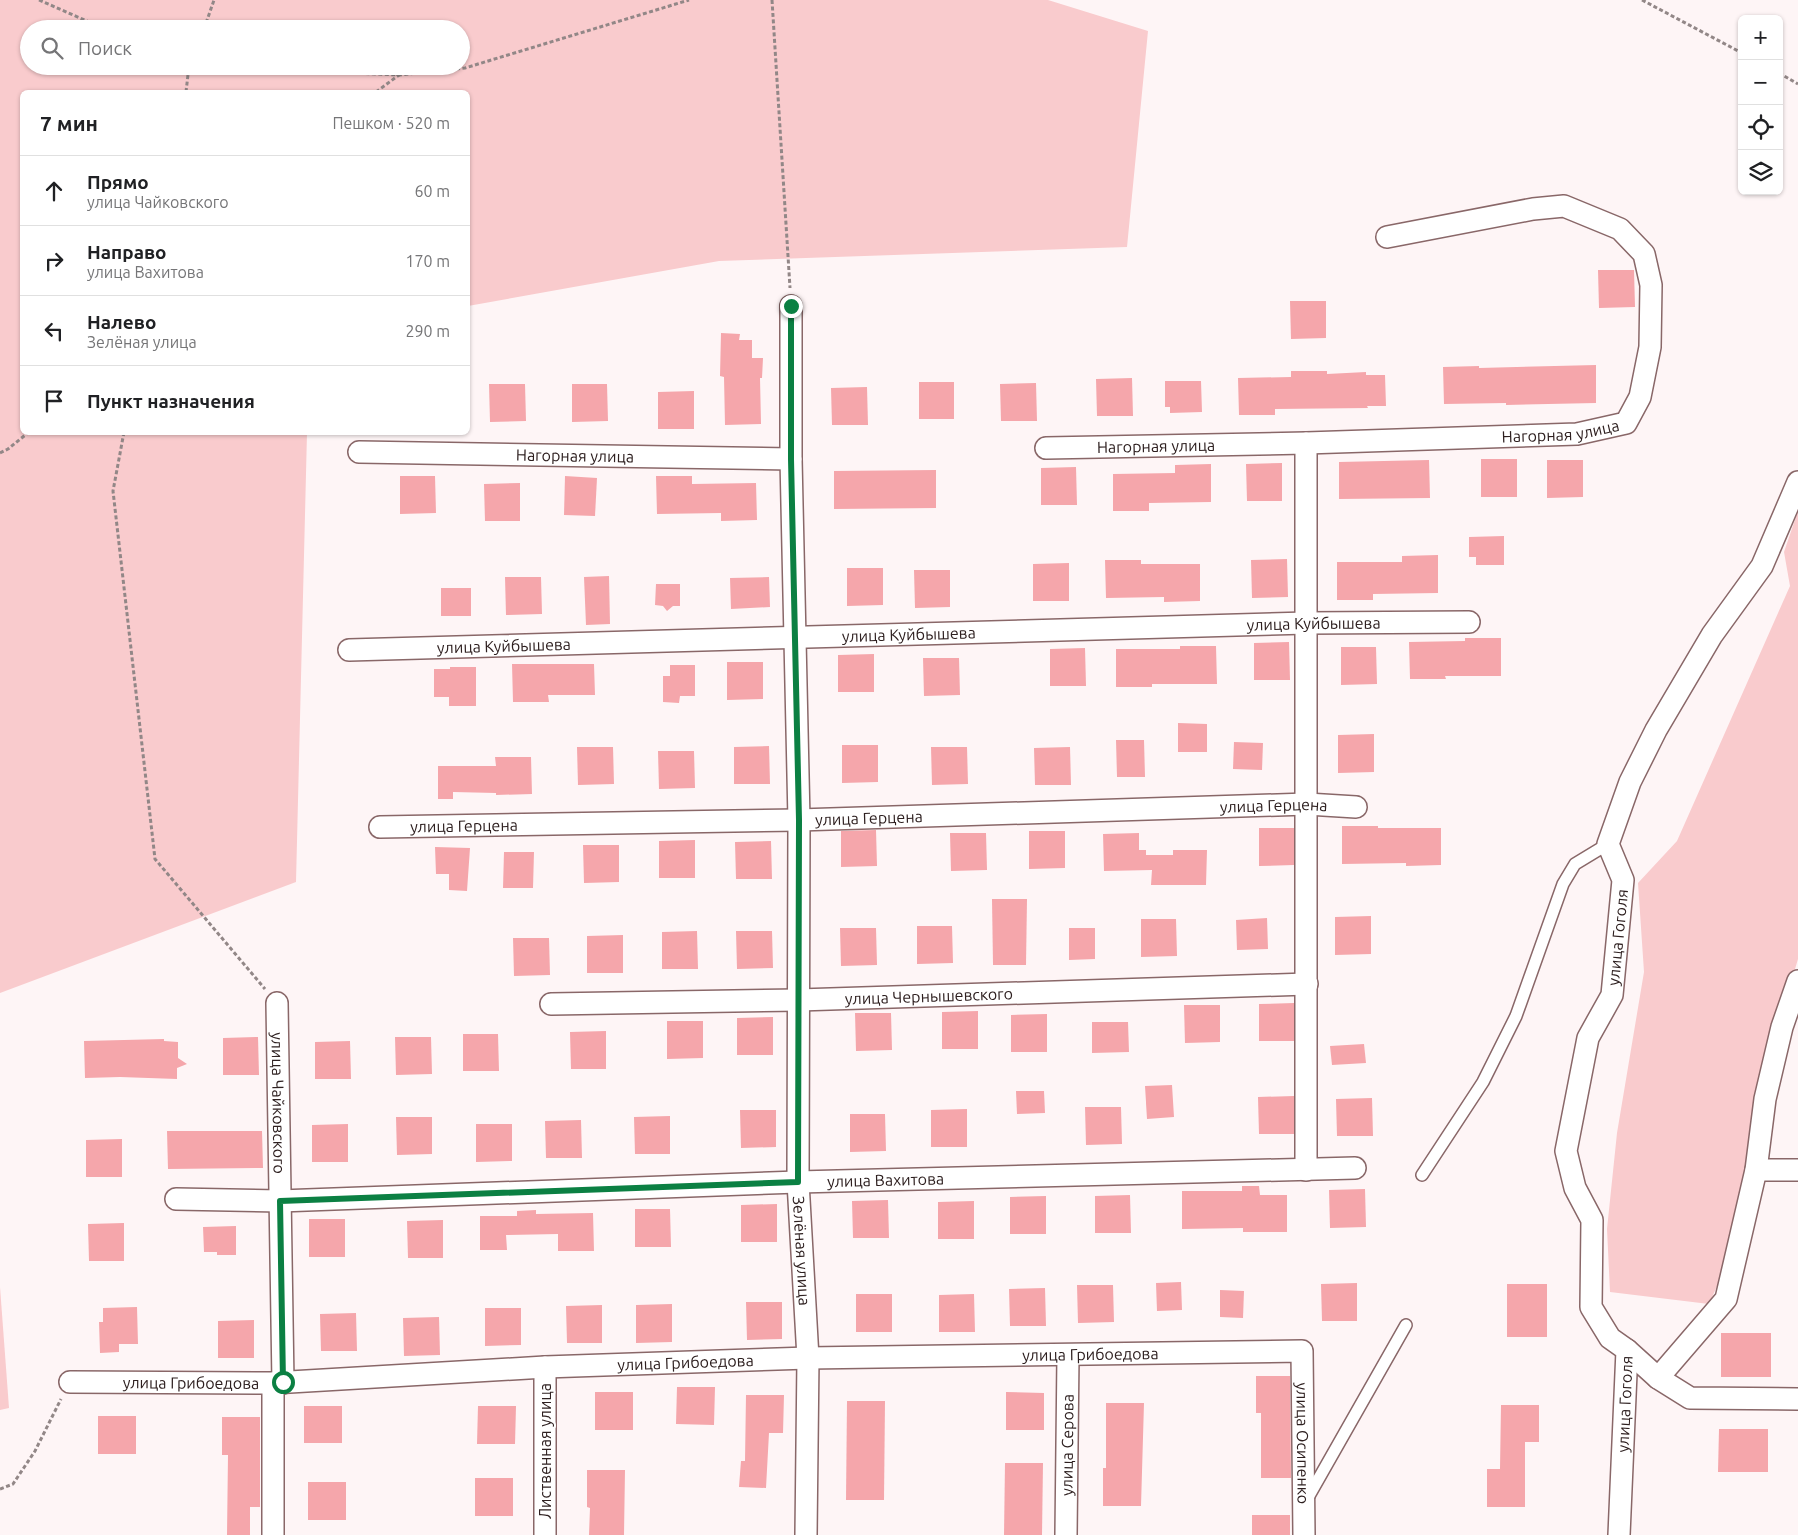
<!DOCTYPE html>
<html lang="ru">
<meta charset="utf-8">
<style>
body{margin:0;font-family:Ubuntu,sans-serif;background:#f2f2f2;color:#202124}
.controls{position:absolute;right:15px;top:15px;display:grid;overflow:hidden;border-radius:8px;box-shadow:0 1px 4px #0004}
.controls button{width:45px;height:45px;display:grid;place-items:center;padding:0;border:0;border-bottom:1px solid #e0e0e0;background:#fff;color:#202124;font:25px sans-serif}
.stop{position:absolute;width:15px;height:15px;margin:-11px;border:4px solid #0b8043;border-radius:50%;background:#fff}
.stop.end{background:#0b8043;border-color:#fff;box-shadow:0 1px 5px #0008}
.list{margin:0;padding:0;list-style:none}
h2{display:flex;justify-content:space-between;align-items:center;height:65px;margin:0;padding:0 20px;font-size:21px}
h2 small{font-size:16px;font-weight:400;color:#757577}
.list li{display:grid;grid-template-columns:32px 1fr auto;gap:15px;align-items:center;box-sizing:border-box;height:70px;padding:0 20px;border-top:1px solid #e0e0e0}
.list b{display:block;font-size:19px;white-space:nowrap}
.list p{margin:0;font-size:16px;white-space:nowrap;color:#757577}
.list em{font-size:16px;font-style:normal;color:#757577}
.icon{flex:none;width:28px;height:28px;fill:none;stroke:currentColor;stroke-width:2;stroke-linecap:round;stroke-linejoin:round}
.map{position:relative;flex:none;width:1798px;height:1535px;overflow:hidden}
.search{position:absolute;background:#fff;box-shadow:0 1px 4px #0004;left:20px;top:20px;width:450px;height:55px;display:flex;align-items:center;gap:12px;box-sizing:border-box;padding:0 18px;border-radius:28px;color:#757577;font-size:19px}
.panel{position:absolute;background:#fff;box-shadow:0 1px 4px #0004;left:20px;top:90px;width:450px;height:345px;border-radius:8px}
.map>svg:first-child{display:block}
.green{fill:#f9cbcd;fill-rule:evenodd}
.building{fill:#f5a6ab}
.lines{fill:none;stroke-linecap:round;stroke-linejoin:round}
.lane-casing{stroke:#896768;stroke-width:14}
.street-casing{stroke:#896768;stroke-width:24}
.path{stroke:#928787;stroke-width:3;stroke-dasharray:4 2.5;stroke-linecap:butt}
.lane{stroke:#fff;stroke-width:11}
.street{stroke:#fff;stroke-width:21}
.route{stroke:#0b8043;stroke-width:6}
.labels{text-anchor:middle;stroke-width:4;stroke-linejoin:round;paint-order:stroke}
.street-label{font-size:16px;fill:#2e2020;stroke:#fff}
</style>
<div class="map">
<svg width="1798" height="1535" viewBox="0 0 1798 1535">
<rect width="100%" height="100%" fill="#fef5f6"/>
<g class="green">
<path d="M0,0H1048L1148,31L1127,247L719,261L468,306V92H22V432L307,433L296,882L0,993ZM29,29H461V66H29Z"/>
<path d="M1798,511V959L1765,1069L1746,1170L1726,1266L1709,1304L1610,1292L1607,1229L1617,1133L1644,972L1638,883L1677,841L1790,586L1784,552Z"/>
<path d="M0,1287L9,1408L0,1410Z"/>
</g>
<g class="building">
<path d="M1598,270H1634L1635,307L1599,308Z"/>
<path d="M1290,301H1326V338L1291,339Z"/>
<path d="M721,333L740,334L739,340H752V358H763L762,378H760L761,424L725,425L724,377L720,376Z"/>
<path d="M1596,365V403L1506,405V403L1444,404L1443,367L1479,366V368Z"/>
<path d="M1291,371H1327V374L1366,372V375H1385L1386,406H1367L1368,408L1275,409V415H1239L1238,378L1291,377Z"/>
<path d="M1132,378L1133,416H1097L1096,379Z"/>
<path d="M1165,381H1201L1202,412L1170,413V407H1165Z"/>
<rect x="919" y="382" width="35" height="37"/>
<path d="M1036,383L1037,421H1001L1000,384Z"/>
<path d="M489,384H525L526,421L490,422Z"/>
<path d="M572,384H607L608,421L572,422Z"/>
<path d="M867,387L868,425H832L831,388Z"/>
<path d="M694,391V429H658V392Z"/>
<rect x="1481" y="459" width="36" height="38"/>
<path d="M1429,460L1430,498L1339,499V462Z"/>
<path d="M1547,460H1583V497L1547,498Z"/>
<path d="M1282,463V501H1247L1246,464Z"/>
<path d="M1211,464V502L1149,503V511H1113V474L1175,473V465Z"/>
<path d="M1076,467L1077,505H1041V468Z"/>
<path d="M936,470V508L834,509V471Z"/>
<path d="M400,476H435L436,513L400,514Z"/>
<path d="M565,476L597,478L595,516L564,515Z"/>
<path d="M656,476H692V484L756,483L757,520L721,521V513L657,514Z"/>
<path d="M520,483V521H485L484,484Z"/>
<path d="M1504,536V565H1476V557H1469V537Z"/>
<path d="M1438,555V593L1373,594V600H1337V562H1402V556Z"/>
<path d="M1287,559L1288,597L1252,598L1251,560Z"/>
<path d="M1105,560H1141V564H1200V601L1164,602V597L1106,598Z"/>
<path d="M1069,563V601H1033V564Z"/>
<path d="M847,568H883V605L847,606Z"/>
<path d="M914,570H950V607L915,608Z"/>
<path d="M609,576L610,624L586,625L584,577Z"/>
<path d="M505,577H541L542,614L506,615Z"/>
<path d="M769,577L770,607L731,609L730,578Z"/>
<path d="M656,584H680V606H673L667,611L663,606L655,605Z"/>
<rect x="441" y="588" width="30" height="28"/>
<path d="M1465,638H1501V676H1445L1446,679H1410L1409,642L1465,641Z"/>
<path d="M1289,642L1290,680H1254V643Z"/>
<path d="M1180,646H1216L1217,684H1152V687H1116V649H1180Z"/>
<path d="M1341,647H1376L1377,684L1341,685Z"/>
<path d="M1085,648L1086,686H1050V649Z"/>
<path d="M874,654V692H838V655Z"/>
<path d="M923,658H959L960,695L924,696Z"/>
<path d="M727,662H763V699L727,700Z"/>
<path d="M512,664H594L595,695H548L549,702H513Z"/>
<path d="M670,665H695V696H680L679,703L663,702V676H670Z"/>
<path d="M450,667H476V706H449V697H434V669H450Z"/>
<path d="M1178,723L1207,724V752H1178Z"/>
<path d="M1374,734V772L1338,773V735Z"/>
<path d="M1116,740H1144L1145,777H1117Z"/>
<path d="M1234,742L1263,743L1262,770L1233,769Z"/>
<path d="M842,745H878V782L842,783Z"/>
<path d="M769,746L770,784H734V747Z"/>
<path d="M577,747H613L614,784L578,785Z"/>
<path d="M931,747H967L968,784L932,785Z"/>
<path d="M1070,747L1071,785H1035L1034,748Z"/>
<path d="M658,751H694L695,788L659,789Z"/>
<path d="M495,757H531L532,794L496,795V793L453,792V799H438V766H496Z"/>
<path d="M1342,826H1378V828H1441V865L1406,866V863L1342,864Z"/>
<path d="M1259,828H1294V865L1259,866Z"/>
<path d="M876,830L877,866L841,867V831Z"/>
<path d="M1029,831H1065V868L1029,869Z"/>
<path d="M950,833H986L987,870L951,871Z"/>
<path d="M1139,833V850H1146V855H1173V850H1207L1206,885H1151L1152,870L1104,871L1103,834Z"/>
<path d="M695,840V878H659V841Z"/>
<path d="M771,841L772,879H736L735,842Z"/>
<path d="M583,845H619V882L584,883Z"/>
<path d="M435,847L470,848L467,891L449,890V874H436Z"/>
<path d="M504,852H534L533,888H503Z"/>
<path d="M992,899H1027L1026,965H993Z"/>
<path d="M1371,916V954L1335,955V917Z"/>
<path d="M1267,918L1268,949L1237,950L1236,920Z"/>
<path d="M1141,919H1176L1177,956L1141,957Z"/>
<path d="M917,926H952L953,963L917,964Z"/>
<path d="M840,928H876L877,965L841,966Z"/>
<path d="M1069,928H1095V959L1069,960Z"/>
<path d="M697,931L698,969H662V932Z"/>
<path d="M736,931H772L773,968L737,969Z"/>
<path d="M623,935V973H587V936Z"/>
<path d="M513,938H549L550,975L514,976Z"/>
<path d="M1294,1003V1041H1259V1004Z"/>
<path d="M1184,1005H1220V1042L1185,1043Z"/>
<path d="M978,1011V1049H942V1012Z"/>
<path d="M855,1013H891L892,1050L856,1051Z"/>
<path d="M1047,1014V1052H1011V1015Z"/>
<path d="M773,1017V1055H737V1018Z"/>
<path d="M667,1021H703V1058L667,1059Z"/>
<path d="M1092,1022H1128L1129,1052L1092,1053Z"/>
<path d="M606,1031V1069H571L570,1032Z"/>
<path d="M463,1034H498L499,1071H463Z"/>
<path d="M258,1037L259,1075H223V1038Z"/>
<path d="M395,1037H431L432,1074L396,1075Z"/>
<path d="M164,1039V1041L178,1042V1058L187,1064L177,1068V1079L120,1077L85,1078L84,1041Z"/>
<path d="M350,1041L351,1079H315V1042Z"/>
<path d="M1364,1044L1366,1063L1332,1065L1330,1046Z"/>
<path d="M1172,1085L1174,1117L1147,1119L1145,1086Z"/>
<path d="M1016,1091H1044L1045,1113L1017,1114Z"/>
<path d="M1294,1096V1134H1259L1258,1097Z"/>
<path d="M1372,1098L1373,1136H1337L1336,1099Z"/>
<path d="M1085,1107H1121L1122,1144L1086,1145Z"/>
<path d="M967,1109V1147H931V1110Z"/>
<path d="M740,1110H776V1147L741,1148Z"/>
<path d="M850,1114H885L886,1151L850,1152Z"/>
<path d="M670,1116V1154H635L634,1117Z"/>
<path d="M396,1117H432V1154L397,1155Z"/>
<path d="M581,1120L582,1158H546L545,1121Z"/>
<path d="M348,1124V1162H312V1125Z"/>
<path d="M476,1124H512V1161L476,1162Z"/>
<path d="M167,1131H262L263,1168L168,1169Z"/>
<path d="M122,1139V1177H86V1140Z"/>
<path d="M1242,1186H1259L1260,1195H1287V1232H1243V1228L1182,1229V1191H1242Z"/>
<path d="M1365,1189L1366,1227L1330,1228L1329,1190Z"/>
<path d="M1130,1195L1131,1233H1095V1196Z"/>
<path d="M1046,1196V1234H1010V1197Z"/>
<path d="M888,1200L889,1238H853L852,1201Z"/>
<path d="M974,1201V1239H938V1202Z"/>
<path d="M777,1204V1242H741V1205Z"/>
<path d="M635,1209H670L671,1247H635Z"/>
<path d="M536,1210V1214L593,1213L594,1251H558V1234L506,1235L507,1250H480V1216H517V1211Z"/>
<rect x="309" y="1219" width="36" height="38"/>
<path d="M443,1220V1258H408L407,1221Z"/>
<path d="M124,1223V1261H89L88,1224Z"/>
<path d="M236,1226V1255H217V1252H204L203,1227Z"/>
<path d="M1181,1282L1182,1310L1157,1311L1156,1283Z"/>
<path d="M1357,1283V1321H1322L1321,1284Z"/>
<rect x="1507" y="1284" width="40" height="53"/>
<path d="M1077,1285H1113L1114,1322L1078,1323Z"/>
<path d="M1045,1288L1046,1326H1010L1009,1289Z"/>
<path d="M1220,1290L1244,1291L1243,1318L1220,1317Z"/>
<rect x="856" y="1294" width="36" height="38"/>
<path d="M974,1294L975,1332H939V1295Z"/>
<path d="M746,1302H782V1339L747,1340Z"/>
<path d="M672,1304V1342L636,1343V1305Z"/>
<path d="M602,1305V1343H567L566,1306Z"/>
<path d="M137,1307L138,1344H119V1352L100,1353L99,1322H103V1308Z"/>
<path d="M485,1308H521V1345L485,1346Z"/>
<path d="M356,1313L357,1351H321L320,1314Z"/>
<path d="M439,1317L440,1355L404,1356L403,1318Z"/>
<path d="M254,1320V1358H218V1321Z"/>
<rect x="1721" y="1333" width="50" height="44"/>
<path d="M1256,1376H1290L1291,1478H1261V1413H1256Z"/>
<path d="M677,1387H715L714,1425L676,1424Z"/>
<rect x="595" y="1392" width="38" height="38"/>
<path d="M1006,1392L1044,1393V1430H1006Z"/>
<path d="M746,1395H784L783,1433H769L766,1488L739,1487L741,1461H745Z"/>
<path d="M847,1401H885L884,1500H846Z"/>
<path d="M1106,1403H1144L1141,1506H1103V1468H1106Z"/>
<path d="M1501,1405H1539V1442H1525V1507H1487V1469H1500Z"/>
<rect x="304" y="1406" width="38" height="37"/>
<path d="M478,1406H516L515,1444H477Z"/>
<rect x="98" y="1416" width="38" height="38"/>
<path d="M222,1417H260V1507H250V1535H227L228,1455H222Z"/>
<path d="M1719,1429H1768V1472H1718Z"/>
<path d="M1005,1463H1043L1042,1535H1004Z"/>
<path d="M587,1470H625L624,1535H589L590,1508L587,1507Z"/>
<rect x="475" y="1478" width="38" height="38"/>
<rect x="308" y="1482" width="38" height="38"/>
<rect x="1252" y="1515" width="38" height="20"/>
</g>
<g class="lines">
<defs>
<g id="lane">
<path d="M1422,1175L1483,1082L1516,1016L1563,884L1575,864L1608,844"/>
<path d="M1306,1501L1406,1325"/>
</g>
<g id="street">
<path id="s1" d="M791,306V459L799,820L798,1182L808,1358L806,1535"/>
<path d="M1306,443V1170"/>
<path id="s2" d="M1046,448L1306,443L1577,434L1626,423L1640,397L1650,347L1651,285L1644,254L1620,229L1564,206L1533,209L1387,237"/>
<path id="s3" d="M359,452L791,459"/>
<path id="s4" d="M349,650L1307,623L1469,622"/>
<path id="s5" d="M380,827L799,820L1307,804L1356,807"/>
<path id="s6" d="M277,1003L283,1383"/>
<path id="s7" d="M551,1004L799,1000L1307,984"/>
<path d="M1756,1170H1798"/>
<path id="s8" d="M176,1199L280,1201L798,1182L1355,1168"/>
<path d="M1627,1350L1658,1378L1690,1398L1798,1399"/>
<path d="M545,1367V1535"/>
<path d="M1658,1378L1726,1299L1756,1170L1765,1099L1782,1027L1798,981"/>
<path id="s9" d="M70,1382L273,1383L545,1367L808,1358L1302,1351L1304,1535"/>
<path d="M273,1535V1383"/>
<path id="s10" d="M1066,1535L1068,1355"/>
<path id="s11" d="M1619,1535L1627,1350L1610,1338L1591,1307L1592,1220L1575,1188L1566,1151L1588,1038L1612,995L1623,880L1608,844L1630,782L1656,730L1712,635L1762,566L1798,482"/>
</g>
</defs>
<use href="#lane" class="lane-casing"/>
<use href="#street" class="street-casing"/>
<g class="path">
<path d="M39,0L105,29"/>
<path d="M772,0L790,288"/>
<path d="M1642,0L1742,53"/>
<path d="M204,29L214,0"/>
<path d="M203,66L399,75L465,68L689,0"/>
<path d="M1779,73L1798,84"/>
<path d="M186,92L189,66"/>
<path d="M376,92L399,75"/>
<path d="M124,432L113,491L155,859L265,989"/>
<path d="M0,453L8,449L29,432"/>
<path d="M0,1489L13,1484L35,1451L61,1399"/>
</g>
<use href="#lane" class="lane"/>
<use href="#street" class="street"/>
</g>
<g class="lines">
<path class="route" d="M283,1382L280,1201L798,1182L799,820L791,459V306"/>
</g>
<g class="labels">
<g class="street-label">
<text dy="6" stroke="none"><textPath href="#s2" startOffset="515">Нагорная улица</textPath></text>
<text dy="6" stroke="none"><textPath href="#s2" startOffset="110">Нагорная улица</textPath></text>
<text dy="6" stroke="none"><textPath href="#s3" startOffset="216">Нагорная улица</textPath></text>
<text dy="6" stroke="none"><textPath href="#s4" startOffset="965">улица Куйбышева</textPath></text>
<text dy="6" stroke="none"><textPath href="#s4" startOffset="560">улица Куйбышева</textPath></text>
<text dy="6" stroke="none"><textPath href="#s4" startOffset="155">улица Куйбышева</textPath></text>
<text dy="6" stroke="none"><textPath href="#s5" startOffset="894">улица Герцена</textPath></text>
<text dy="6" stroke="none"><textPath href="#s5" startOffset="489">улица Герцена</textPath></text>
<text dy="6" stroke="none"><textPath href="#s5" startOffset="84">улица Герцена</textPath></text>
<text dy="6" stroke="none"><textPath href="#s11" startOffset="626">улица Гоголя</textPath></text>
<text dy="6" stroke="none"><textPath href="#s7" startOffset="378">улица Чернышевского</textPath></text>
<text dy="6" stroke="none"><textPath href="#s6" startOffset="100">улица Чайковского</textPath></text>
<text dy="6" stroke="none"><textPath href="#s8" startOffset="710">улица Вахитова</textPath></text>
<text dy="6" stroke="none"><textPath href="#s1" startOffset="945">Зелёная улица</textPath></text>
<text dy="6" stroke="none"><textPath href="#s9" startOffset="1021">улица Грибоедова</textPath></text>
<text dy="6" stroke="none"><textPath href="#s9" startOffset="616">улица Грибоедова</textPath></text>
<text dy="6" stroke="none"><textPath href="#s9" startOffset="121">улица Грибоедова</textPath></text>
<text dy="6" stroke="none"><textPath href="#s11" startOffset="131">улица Гоголя</textPath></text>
<text dy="6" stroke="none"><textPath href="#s9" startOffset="1325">улица Осипенко</textPath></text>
<text dy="6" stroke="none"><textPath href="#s10" startOffset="90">улица Серова</textPath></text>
<text transform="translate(545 1451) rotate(-90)" y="6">Лиственная улица</text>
</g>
</g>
</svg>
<div class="controls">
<button>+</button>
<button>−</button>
<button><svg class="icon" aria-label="locate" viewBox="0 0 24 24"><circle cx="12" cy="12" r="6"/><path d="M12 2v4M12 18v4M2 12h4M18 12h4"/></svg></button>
<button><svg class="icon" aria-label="layers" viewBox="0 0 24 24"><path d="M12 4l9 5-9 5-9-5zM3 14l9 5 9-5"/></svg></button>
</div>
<div class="stop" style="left:283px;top:1382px"></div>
<div class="stop end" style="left:791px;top:306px"></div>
<div class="search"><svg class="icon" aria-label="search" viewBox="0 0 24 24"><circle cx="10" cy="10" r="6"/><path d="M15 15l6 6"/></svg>Поиск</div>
<section class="panel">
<h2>7 мин<small>Пешком · 520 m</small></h2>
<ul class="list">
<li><svg class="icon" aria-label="ahead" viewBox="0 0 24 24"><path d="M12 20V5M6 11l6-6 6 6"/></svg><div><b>Прямо</b><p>улица Чайковского</p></div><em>60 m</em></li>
<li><svg class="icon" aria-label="right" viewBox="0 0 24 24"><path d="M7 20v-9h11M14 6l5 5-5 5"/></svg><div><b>Направо</b><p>улица Вахитова</p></div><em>170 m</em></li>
<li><svg class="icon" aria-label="left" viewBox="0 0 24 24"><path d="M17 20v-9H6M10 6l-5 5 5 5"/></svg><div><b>Налево</b><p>Зелёная улица</p></div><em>290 m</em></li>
<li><svg class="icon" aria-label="arrive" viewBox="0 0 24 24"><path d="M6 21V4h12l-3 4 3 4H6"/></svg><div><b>Пункт назначения</b></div></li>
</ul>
</section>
</div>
